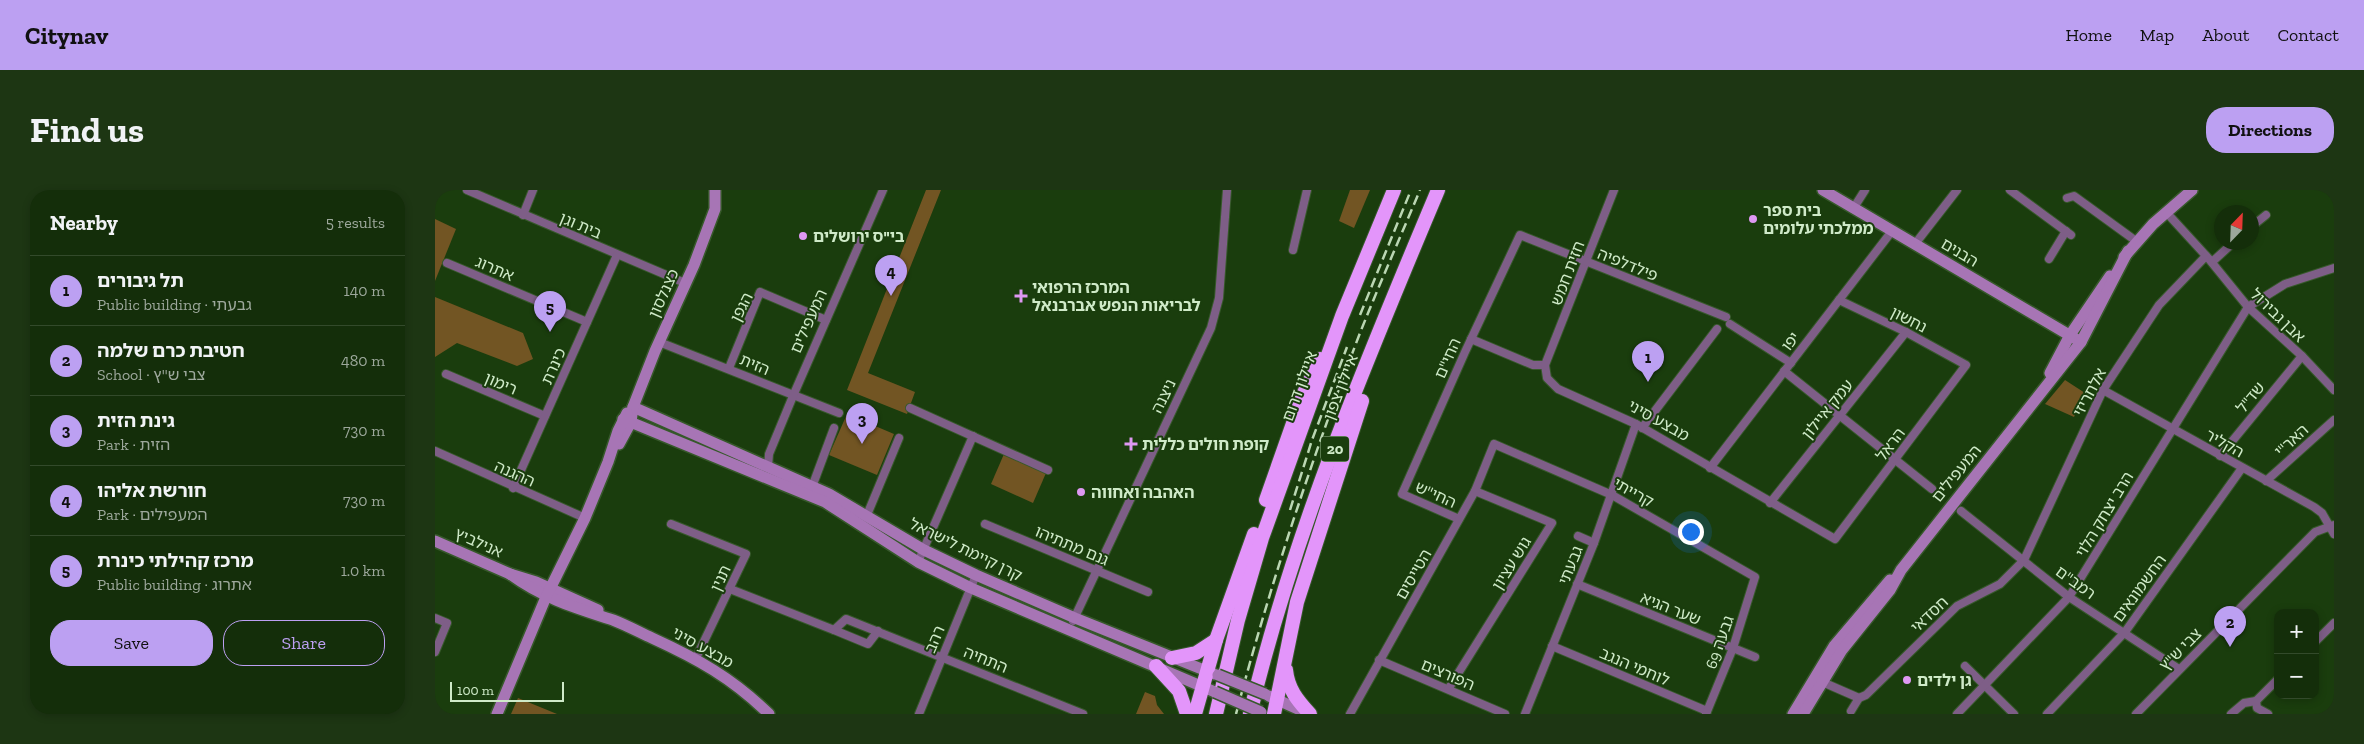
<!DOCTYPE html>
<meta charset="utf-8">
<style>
body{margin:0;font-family:"Zilla Slab","Noto Sans Hebrew",serif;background:#1d3613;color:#f1f3f6}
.controls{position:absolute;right:15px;bottom:15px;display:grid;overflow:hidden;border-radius:10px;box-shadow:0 2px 8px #0003}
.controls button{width:45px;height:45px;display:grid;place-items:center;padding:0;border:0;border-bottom:1px solid #334a2b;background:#142e0a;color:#f1f3f6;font:25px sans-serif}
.compass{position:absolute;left:1779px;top:15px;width:45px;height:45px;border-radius:50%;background:#142e0a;box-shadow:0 2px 8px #0003;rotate:23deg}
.scale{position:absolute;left:15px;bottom:12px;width:114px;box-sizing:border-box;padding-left:5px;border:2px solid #cfeac8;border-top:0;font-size:14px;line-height:18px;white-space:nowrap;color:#cfeac8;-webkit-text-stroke:4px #1a3d0d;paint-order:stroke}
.you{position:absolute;left:1255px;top:341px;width:18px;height:18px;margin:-12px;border:4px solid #fff;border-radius:50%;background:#1a73e8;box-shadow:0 0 0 8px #1a73e833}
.badge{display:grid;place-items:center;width:32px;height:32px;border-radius:50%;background:#bca0f2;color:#111;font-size:16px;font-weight:700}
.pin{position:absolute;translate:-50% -41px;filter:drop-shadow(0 1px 2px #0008)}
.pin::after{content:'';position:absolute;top:26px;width:18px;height:15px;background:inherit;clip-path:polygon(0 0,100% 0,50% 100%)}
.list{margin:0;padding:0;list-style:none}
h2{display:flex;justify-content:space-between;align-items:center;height:65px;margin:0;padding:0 20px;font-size:21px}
h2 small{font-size:16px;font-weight:400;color:#9da89c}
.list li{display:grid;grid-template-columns:32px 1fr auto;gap:15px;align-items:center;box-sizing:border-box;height:70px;padding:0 20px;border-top:1px solid #334a2b}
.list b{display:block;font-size:19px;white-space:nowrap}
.list p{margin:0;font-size:16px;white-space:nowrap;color:#9da89c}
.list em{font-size:16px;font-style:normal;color:#9da89c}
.actions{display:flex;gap:10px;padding:15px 20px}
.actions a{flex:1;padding:11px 0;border:1px solid #bca0f2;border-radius:20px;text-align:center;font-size:18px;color:#bca0f2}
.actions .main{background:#bca0f2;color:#111}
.map{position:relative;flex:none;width:1899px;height:524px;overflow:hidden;border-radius:20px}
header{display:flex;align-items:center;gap:30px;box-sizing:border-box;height:70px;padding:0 25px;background:#bca0f2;color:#111}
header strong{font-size:24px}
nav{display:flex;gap:28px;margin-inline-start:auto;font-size:18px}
.intro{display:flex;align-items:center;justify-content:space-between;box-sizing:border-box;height:120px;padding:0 30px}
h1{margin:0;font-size:35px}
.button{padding:12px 22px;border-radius:20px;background:#bca0f2;color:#111;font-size:18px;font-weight:700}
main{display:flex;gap:30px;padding:0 30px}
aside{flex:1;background:#142e0a;border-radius:20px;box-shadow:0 2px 8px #0003}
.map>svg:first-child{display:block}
.green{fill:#725523}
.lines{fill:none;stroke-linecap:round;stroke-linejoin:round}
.street-casing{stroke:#37592b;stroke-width:10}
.secondary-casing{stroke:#37592b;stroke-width:14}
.highway-casing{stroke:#37592b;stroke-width:16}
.street{stroke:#7e5e87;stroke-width:8}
.secondary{stroke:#a775b5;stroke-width:11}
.highway{stroke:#e395fa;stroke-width:14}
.rail{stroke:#bbd7b3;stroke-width:2.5;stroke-dasharray:10 5;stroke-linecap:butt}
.secondary-bridge-casing{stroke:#37592b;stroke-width:14;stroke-linecap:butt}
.secondary-bridge{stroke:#a775b5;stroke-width:11}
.poi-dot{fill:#de98f2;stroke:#1a3d0d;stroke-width:2}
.labels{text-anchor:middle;stroke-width:4;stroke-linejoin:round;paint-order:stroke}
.shield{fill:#1a3d0d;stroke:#99b690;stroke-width:1}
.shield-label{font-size:15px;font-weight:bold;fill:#cfeac8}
.poi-label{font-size:16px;font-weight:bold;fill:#cfeac8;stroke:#1a3d0d;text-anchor:start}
.street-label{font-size:16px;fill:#cfeac8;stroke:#1a3d0d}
</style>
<header>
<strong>Citynav</strong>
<nav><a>Home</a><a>Map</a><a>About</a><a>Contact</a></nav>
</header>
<div class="intro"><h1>Find us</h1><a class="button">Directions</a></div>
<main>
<aside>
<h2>Nearby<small>5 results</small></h2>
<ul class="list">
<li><span class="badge">1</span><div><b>תל גיבורים</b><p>Public building · גבעתי</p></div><em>140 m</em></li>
<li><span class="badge">2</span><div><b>חטיבת כרם שלמה</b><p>School · צבי ש&quot;ץ</p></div><em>480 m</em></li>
<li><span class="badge">3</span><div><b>גינת הזית</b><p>Park · הזית</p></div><em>730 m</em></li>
<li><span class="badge">4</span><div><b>חורשת אליהו</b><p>Park · המעפילים</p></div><em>730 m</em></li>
<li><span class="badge">5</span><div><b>מרכז קהילתי כינרת</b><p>Public building · אתרוג</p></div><em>1.0 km</em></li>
</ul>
<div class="actions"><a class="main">Save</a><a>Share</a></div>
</aside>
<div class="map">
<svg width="1899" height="524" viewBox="0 0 1899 524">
<rect width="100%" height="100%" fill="#1a3d0d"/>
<g class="green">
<path d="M491,0H506L433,183L480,202L472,224L412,200Z"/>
<path d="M915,0H935L919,38L904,31Z"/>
<path d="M0,29L21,39L0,91Z"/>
<path d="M0,107L88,143L98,169L82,176L22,153L0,167Z"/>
<path d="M1630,190L1650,203L1639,227L1610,214Z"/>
<path d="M412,224L459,244L442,285L394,265Z"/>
<path d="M569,264L611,283L598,313L556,294Z"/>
<path d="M710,502L720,506L722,515L729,524H701Z"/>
<path d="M83,508L122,524H76Z"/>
</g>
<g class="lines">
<defs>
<g id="street">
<path d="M32,0L250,93"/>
<path d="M1575,0L1636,45"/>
<path d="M1632,8L1639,6L1701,51"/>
<path d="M1418,19L1430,0"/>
<path d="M1731,22L1774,69L1813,117L1867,166L1899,200"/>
<path d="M88,25L98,0"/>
<path d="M1816,37L1831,25"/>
<path d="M1480,54L1522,0"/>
<path d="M858,60L872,0"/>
<path d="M1614,69L1631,41"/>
<path d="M1777,72L1799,52"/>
<path d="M12,73L152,132"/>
<path d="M1295,134L1356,173"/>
<path d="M1036,149L1098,175H1110"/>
<path d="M224,152L404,223"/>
<path d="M1110,175L1112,188L1123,199L1201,234L1400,349L1531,175L1471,142L1404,110"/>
<path d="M1110,175L1179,0"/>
<path d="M294,178L325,102L391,130"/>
<path d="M1349,181L1497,299"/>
<path d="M11,184L110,226"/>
<path d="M1668,200L1879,317L1887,323L1899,344"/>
<path d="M475,218L613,280"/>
<path d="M1207,238L1282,139"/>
<path d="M0,261L150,328"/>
<path d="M1785,266L1867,166"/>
<path d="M333,277L334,264L358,206L448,0"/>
<path d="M1275,278L1457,41"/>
<path d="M1831,291L1899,230"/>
<path d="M377,297L399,238"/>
<path d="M78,298L182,65"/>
<path d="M1335,313L1471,142"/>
<path d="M1526,321L1634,407L1744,479"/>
<path d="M432,325L464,248"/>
<path d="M1024,329L967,304L1030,162L1085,45L1291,127"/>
<path d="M236,334L311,364L261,468"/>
<path d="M550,334L713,402"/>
<path d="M1143,346L1159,353"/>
<path d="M483,372L538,246"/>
<path d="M1142,394L1320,467"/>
<path d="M295,399L399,440L411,429L648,524"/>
<path d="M0,428L12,433L0,462"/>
<path d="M638,431L776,138L784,108L792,0"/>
<path d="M399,440L433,454L443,441"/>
<path d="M1880,452L1899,433"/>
<path d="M1117,456L1272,521"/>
<path d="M944,470L1070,524"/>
<path d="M1530,476L1579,524"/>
<path d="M1385,491L1424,508"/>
<path d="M1014,498L1117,333L1040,301"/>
<path d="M1821,511L1822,518L1833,524"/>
<path d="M1416,521L1424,508L1431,505L1522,416L1565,394L1589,370L1668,200L1724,115L1771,66"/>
<path d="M484,524L541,385"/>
<path d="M915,524L1040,301L1059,254L1177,305L1320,387L1298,458L1271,524"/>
<path d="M1090,524L1159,353L1201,234"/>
<path d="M1522,524L1634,407L1813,117L1850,94L1899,78"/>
<path d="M1612,524L1690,442L1807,278"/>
<path d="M1701,524L1880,342L1899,335"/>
<path d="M1796,524L1809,513L1821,511L1843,489"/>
</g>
<g id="secondary">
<path d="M1388,0L1646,152"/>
<path d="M1689,67L1718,34L1757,0"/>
<path d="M1615,183L1635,145L1675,86"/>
<path d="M198,217L394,304L489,360L541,385L640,428L779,484"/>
<path d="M188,229L390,312L483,372L536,398L780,502"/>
<path d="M184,254L196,232L198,217L220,161L259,75L280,19V0"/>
<path d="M0,351L75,384L101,392L163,420"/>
<path d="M75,384C107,408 141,418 178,430C191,435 204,442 217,448C263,469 297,488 334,524"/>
<path d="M834,506L874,524"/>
<path d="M62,524L111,407L150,328L173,272L183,241L192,223"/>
<path d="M1358,524L1399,456L1455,390"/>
<path d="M1368,524L1407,460L1455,400L1466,380L1646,152L1693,61"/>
</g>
<g id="highway">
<path d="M831,310L868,205L885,169"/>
<path d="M737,468L761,463L781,450"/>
<path d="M721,476L744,501L752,524"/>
<path d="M851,480C853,499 862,510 875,524"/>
<path d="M760,524L781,450L819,344"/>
<path d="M781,524L803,430L827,348L907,126L959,0"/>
<path d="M815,524C858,344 931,171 1003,0"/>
<path d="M839,524L862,412L927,211"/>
</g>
</defs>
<use href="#street" class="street-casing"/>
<use href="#secondary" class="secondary-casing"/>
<use href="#highway" class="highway-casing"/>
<use href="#street" class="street"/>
<use href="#secondary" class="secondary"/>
<use href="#highway" class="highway"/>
<g class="rail">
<path d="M925,125L976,0"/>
<path d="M855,320L877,250L912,157"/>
<path d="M801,524C835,395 877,268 925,143C944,95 965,48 985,0"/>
</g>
<defs>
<g id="secondary-bridge">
<path d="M783,485L830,504"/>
<path d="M780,502L826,522"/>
</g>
</defs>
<use href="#secondary-bridge" class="secondary-bridge-casing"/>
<use href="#secondary-bridge" class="secondary-bridge"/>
</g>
<g class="poi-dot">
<circle cx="1318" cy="29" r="5"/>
<circle cx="368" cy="46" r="5"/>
<path d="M583.5 98.5h5v5h5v5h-5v5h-5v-5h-5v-5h5z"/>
<path d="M693.5 246.5h5v5h5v5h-5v5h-5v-5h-5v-5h5z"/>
<circle cx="646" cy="302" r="5"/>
<circle cx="1472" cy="490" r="5"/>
</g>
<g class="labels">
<rect class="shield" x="886" y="246.5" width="28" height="25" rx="4"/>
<g class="shield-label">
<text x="900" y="264">20</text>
</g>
<g class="poi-label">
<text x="1328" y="26">בית ספר<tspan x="1328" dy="18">ממלכתי עלומים</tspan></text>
<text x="378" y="52">בי"ס ירושלים</text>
<text x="597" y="103">המרכז הרפואי<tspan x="597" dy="18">לבריאות הנפש אברבנאל</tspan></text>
<text x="707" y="260">קופת חולים כללית</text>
<text x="656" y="308">האהבה ואחווה</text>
<text x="1482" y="496">גן ילדים</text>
</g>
<g class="street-label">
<text transform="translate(146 35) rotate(23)" y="6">בית וגן</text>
<text transform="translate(1525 62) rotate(31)" y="6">הבנים</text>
<text transform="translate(1193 74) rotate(22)" y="6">פילדלפיה</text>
<text transform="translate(60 78) rotate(23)" y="6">אתרוג</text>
<text transform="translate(1132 83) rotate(-69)" y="6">חזית חמש</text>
<text transform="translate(228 103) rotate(-66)" y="6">כצנלסון</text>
<text transform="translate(306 117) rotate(-63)" y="6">הגפן</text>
<text transform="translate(1843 125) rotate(44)" y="6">אבן גבירול</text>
<text transform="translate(1474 129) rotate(27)" y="6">נחשון</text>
<text transform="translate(373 131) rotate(-66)" y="6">המעפילים</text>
<text transform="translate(1355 151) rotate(-53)" y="6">יפו</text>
<text transform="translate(1012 168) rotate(-66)" y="6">החי"ם</text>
<text transform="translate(320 174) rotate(23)" y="6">הזית</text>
<text transform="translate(118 176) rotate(-66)" y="6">כינרת</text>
<text transform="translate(66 193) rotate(23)" y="6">רימון</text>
<text transform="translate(864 196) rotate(-70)" y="6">איילון דרום</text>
<text transform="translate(905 197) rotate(-69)" y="6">איילון צפון</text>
<text transform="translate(1654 202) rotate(-62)" y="6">אלחריזי</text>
<text transform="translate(728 206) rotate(-64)" y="6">ניצנה</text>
<text transform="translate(1815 207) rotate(-51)" y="6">שד"ל</text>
<text transform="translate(1392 219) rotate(-51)" y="6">עמק איילון</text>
<text transform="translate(1224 230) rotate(29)" y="6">מבצע סיני</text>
<text transform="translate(1856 250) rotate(-42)" y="6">האר"י</text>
<text transform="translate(1790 253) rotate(29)" y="6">הקליר</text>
<text transform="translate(1455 254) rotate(-53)" y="6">הראל</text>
<text transform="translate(80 283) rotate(24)" y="6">ההגנה</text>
<text transform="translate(1521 283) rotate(-51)" y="6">המעפילים</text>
<text transform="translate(1199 302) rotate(29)" y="6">קרייתי</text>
<text transform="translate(1001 304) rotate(24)" y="6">החי"ש</text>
<text transform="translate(1669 324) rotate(-59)" y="6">הרב יצחק הלוי</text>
<text transform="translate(44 352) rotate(24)" y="6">אנילביץ</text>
<text transform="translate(637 355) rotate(23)" y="6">גנם מתתיהו</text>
<text transform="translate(531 359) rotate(26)" y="6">קרן קיימת לישראל</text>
<text transform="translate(1076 373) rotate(-58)" y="6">גוש עציון</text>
<text transform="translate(1135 375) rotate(-68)" y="6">גבעתי</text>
<text transform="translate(978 384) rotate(-60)" y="6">הטייסים</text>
<text transform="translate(285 388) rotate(-65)" y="6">תנין</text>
<text transform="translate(1641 392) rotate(36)" y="6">רמב"ם</text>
<text transform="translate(1704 398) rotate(-54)" y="6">החשמונאים</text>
<text transform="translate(1236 418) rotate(22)" y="6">שער הגיא</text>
<text transform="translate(1494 424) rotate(-43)" y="6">חסדאי</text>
<text transform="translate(499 449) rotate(-67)" y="6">רהב</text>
<text transform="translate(1284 452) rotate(-70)" y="6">גבעה 69</text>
<text transform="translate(268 457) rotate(29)" y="6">מבצע סיני</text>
<text transform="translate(1745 459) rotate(-45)" y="6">צבי ש"ץ</text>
<text transform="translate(551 469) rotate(22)" y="6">התחיה</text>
<text transform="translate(1200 476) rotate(23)" y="6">לוחמי הנגב</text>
<text transform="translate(1013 484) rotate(23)" y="6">הפורצים</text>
</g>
</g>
</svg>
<div class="controls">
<button>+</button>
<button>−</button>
</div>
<svg class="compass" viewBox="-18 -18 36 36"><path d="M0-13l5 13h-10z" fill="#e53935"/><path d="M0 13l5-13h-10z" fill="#9da89c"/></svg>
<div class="scale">100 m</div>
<div class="you"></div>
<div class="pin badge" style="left:1213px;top:192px">1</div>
<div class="pin badge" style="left:1795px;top:457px">2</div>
<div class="pin badge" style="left:427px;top:254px">3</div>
<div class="pin badge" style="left:456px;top:106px">4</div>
<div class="pin badge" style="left:115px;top:142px">5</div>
</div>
</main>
